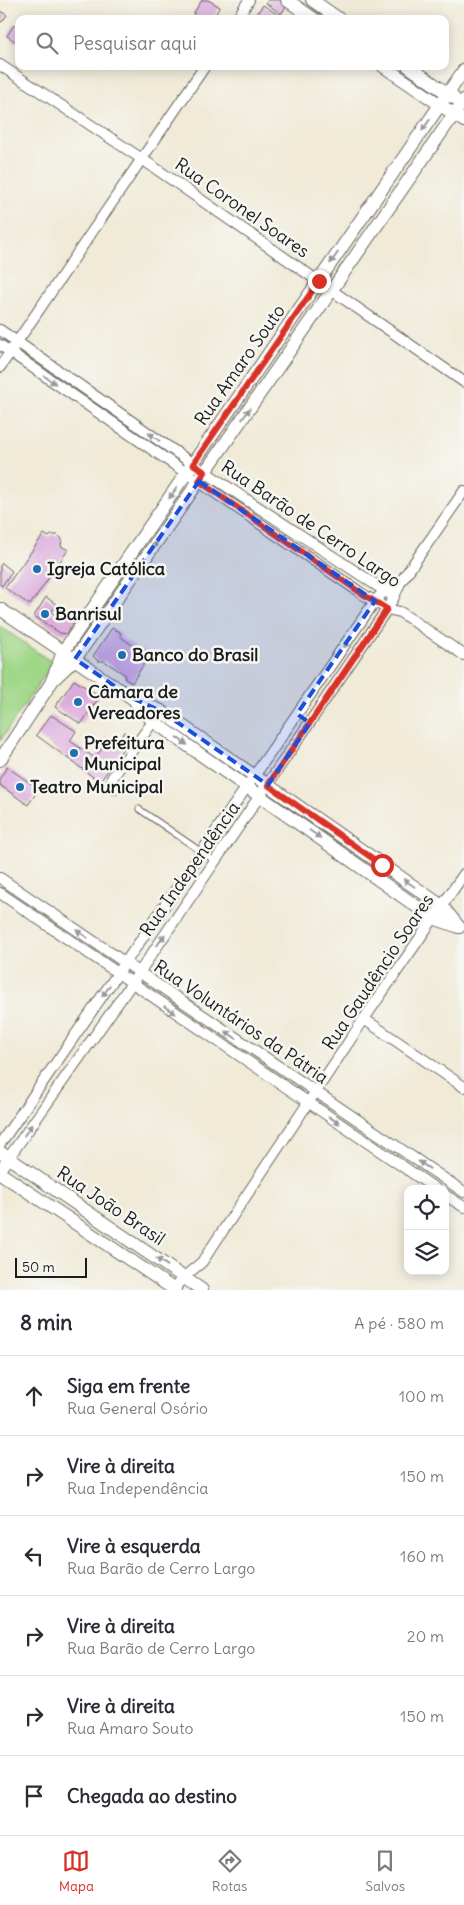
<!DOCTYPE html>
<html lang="pt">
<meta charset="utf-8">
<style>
body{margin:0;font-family:Delius,sans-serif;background:#f7f7f7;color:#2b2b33}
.controls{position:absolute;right:15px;bottom:15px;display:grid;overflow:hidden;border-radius:10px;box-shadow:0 2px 12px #0003}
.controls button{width:45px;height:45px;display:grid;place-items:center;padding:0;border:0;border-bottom:1px solid #e1e1e2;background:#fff;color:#2b2b33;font:25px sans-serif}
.scale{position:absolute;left:15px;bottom:12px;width:72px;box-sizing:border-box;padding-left:5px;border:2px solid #1c1c1c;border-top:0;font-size:14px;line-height:18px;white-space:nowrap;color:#1c1c1c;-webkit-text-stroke:4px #f6f6f2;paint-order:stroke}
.stop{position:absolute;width:15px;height:15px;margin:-11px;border:4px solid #d93025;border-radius:50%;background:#fff}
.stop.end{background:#d93025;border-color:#fff;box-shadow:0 1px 5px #0008}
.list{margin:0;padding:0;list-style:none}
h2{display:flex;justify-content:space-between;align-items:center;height:65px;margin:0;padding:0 20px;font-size:21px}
h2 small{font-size:16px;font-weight:400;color:#7c7c81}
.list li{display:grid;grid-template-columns:32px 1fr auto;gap:15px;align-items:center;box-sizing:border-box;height:80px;padding:0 20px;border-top:1px solid #e1e1e2}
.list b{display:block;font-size:19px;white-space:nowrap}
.list p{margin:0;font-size:16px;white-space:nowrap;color:#7c7c81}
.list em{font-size:16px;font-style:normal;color:#7c7c81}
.icon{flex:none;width:28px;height:28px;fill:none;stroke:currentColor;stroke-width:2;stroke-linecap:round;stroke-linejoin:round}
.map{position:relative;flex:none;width:464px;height:1290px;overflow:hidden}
.search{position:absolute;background:#fff;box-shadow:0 2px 12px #0003;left:15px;right:15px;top:15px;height:55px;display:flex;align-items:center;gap:12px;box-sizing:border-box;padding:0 18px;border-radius:10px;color:#7c7c81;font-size:19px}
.sheet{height:545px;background:#fff}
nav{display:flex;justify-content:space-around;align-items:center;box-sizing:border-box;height:70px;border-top:1px solid #e1e1e2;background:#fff;font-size:14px;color:#7c7c81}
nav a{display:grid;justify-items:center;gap:2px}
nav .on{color:#d93025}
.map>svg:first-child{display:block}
.green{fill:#a0d788;stroke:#5e7a52}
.building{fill:#dcabdd}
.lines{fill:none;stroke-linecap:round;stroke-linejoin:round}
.service-casing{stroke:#66645d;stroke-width:7}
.minor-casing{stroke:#66645d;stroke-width:12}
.tertiary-casing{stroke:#66645d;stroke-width:14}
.service{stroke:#fff;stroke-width:5}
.minor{stroke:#fff;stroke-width:10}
.tertiary{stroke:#fff;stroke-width:12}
.oneway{fill:#999}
.route{stroke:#d93025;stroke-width:6}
.marked{fill:#1d4ed8;fill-opacity:0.2;stroke:#1d4ed8;stroke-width:4;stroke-dasharray:10 6;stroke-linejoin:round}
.poi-dot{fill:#1f6fb2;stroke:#f6f6f2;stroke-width:2}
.labels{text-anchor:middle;stroke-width:5;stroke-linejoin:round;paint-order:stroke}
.street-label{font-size:18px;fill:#1c1c1c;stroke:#f6f6f2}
.poi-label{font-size:18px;font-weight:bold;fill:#1c1c1c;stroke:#f6f6f2;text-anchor:start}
</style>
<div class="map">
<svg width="464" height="1290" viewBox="0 0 464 1290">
<rect width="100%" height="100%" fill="#f6f6f2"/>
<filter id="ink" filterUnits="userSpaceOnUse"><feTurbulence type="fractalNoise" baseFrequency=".02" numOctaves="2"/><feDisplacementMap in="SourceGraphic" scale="10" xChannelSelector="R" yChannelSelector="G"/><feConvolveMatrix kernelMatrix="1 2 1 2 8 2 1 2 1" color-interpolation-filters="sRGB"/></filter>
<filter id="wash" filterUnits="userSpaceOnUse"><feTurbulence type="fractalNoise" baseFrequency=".0096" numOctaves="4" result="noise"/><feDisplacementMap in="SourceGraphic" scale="20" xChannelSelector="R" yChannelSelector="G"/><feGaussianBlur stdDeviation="1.12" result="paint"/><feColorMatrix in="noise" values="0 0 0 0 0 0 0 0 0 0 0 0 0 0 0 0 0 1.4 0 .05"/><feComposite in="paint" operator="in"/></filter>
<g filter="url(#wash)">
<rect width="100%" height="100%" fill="#f0ead7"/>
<path class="green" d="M0,626L53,663L0,741Z"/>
<g id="blocks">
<g class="building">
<path d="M202,0H208L220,7L212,19H200L193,14Z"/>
<path d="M268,0H281L287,5L281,14L266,3Z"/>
<path d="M263,5L280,16L278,19H261L256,15Z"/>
<path d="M0,11L7,15L2,22L0,21Z"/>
<path d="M14,25L19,28V37L16,42L7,36Z"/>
<path d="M44,534L49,537L51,535H58L62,539L61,546L68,550L30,605L5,588Z"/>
<path d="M2,563L12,571L2,586L0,585V566Z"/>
<path d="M46,597L57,605L51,612L61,619L67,611L77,618L66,634L60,633L34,616Z"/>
<path d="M112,628L120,632L121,637L139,650H145L150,654L132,683L125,679L124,674L104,661H98L93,656Z"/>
<path d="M74,680L100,696L81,724L55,707Z"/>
<path d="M51,715L76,731L70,741L95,758L106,743L114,748L124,732L131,737L100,782L36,735Z"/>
<path d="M7,767L39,789L28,805L0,785V778Z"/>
</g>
</g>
</g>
<g filter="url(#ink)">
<use href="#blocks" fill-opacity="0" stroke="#66645d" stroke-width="1"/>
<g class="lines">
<defs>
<path id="service" d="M139,809L215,861"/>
<g id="minor">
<path d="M237,19L249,0"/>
<path d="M0,65L142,159L464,382"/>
<path d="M0,330L193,464L388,593"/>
<path d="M0,345L361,593L387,609L400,612L464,655"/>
<path d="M0,367L205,66"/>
<path d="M115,789L112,785V778L157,716"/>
<path d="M0,878L464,1192"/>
<path d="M0,893L436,1189"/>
<path d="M364,1019L464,1087"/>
<path d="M0,1144L375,601L384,591L400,583"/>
<path d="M0,1170L132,983L387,609L394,597L400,583L464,491"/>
<path d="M445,1195L464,1207"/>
<path d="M173,1290L184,1277L202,1262L364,1019L464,874"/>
</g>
<g id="tertiary">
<path d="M287,0L314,19"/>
<path d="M312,0L339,19"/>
<path d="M383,66L464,121"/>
<path d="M408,66L454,98"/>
<path d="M0,609L132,698L161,711L442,906L459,927"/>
<path d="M54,679L75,659L464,100"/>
<path d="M136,703L153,721L433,918L459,927"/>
<path d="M0,760L51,683L63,652L464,70"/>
<path d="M0,1152L202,1290"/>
<path d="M0,1173L175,1290"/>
</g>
</defs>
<use href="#service" class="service-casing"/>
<use href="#minor" class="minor-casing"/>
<use href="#tertiary" class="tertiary-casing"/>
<use href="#service" class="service"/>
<use href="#minor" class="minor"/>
<use href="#tertiary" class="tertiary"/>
</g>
<defs><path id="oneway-solid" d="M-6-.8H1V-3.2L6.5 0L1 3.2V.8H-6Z" transform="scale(1.25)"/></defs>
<g class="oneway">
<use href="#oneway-solid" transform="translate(426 125) rotate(125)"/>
<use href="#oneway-solid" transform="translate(334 258) rotate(125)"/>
<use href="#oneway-solid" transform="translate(50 380) rotate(35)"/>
<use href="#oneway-solid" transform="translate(246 414) rotate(-55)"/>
<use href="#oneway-solid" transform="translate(154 437) rotate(-145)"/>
<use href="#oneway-solid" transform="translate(173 493) rotate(125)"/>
<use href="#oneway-solid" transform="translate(153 547) rotate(-55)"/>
<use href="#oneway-solid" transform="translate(348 642) rotate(125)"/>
<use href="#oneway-solid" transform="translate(182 741) rotate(35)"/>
<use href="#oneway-solid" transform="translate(315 834) rotate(35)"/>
<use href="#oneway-solid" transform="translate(409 883) rotate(-145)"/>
<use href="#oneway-solid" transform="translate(82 934) rotate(-145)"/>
<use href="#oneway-solid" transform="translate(161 940) rotate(-55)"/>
<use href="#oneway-solid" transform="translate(106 991) rotate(125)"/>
<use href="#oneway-solid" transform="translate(170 1010) rotate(34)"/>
<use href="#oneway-solid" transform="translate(231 1035) rotate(-146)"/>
<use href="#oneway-solid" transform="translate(334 1120) rotate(34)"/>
<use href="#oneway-solid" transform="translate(28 1130) rotate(-55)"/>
<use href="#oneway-solid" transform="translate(424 1165) rotate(-146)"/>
<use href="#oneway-solid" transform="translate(162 1262) rotate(-146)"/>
</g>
</g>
<g class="lines" filter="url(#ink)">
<path class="route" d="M319,281L193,464L205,472L199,481L361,593L387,609L268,785L382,865"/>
</g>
<path class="marked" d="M199,481L375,601L297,714L310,723L268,785L161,711L132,698L75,659Z"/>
<g class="poi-dot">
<circle cx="37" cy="569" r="5"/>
<circle cx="45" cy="614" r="5"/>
<circle cx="122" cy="655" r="5"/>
<circle cx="78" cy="702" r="5"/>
<circle cx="74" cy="753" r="5"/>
<circle cx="20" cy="787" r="5"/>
</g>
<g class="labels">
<g class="street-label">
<text transform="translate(242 208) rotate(35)" y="6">Rua Coronel Soares</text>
<text transform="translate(240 365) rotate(-55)" y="6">Rua Amaro Souto</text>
<text transform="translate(311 524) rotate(34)" y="6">Rua Barão de Cerro Largo</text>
<text transform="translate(190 869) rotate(-55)" y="6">Rua Independência</text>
<text transform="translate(378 972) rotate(-56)" y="6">Rua Gaudêncio Soares</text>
<text transform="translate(241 1022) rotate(34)" y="6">Rua Voluntários da Pátria</text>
<text transform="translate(111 1206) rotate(34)" y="6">Rua João Brasil</text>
</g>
<g class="poi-label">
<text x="47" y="575">Igreja Católica</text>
<text x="55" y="620">Banrisul</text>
<text x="132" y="661">Banco do Brasil</text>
<text x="88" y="698">Câmara de<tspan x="88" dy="21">Vereadores</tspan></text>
<text x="84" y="749">Prefeitura<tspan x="84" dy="21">Municipal</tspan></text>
<text x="30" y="793">Teatro Municipal</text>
</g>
</g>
</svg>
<div class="controls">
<button><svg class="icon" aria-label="locate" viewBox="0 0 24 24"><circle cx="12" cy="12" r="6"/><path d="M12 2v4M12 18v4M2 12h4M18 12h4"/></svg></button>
<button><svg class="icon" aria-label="layers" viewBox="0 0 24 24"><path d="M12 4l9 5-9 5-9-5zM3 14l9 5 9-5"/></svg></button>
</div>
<div class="scale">50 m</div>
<div class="stop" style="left:382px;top:865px"></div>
<div class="stop end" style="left:319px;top:281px"></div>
<div class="search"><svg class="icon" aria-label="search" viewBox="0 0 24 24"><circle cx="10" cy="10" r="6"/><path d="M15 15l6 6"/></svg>Pesquisar aqui</div>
</div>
<section class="sheet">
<h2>8 min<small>A pé · 580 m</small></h2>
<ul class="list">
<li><svg class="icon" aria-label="ahead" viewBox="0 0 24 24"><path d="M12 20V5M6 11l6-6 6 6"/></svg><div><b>Siga em frente</b><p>Rua General Osório</p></div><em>100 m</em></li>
<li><svg class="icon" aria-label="right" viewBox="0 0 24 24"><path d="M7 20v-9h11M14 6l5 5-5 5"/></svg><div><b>Vire à direita</b><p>Rua Independência</p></div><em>150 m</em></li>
<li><svg class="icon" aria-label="left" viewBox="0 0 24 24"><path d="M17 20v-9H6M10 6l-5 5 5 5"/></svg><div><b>Vire à esquerda</b><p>Rua Barão de Cerro Largo</p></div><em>160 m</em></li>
<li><svg class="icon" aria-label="right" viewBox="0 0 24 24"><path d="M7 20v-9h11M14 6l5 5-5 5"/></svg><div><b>Vire à direita</b><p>Rua Barão de Cerro Largo</p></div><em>20 m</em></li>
<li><svg class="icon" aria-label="right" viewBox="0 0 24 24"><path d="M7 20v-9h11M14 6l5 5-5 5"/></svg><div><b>Vire à direita</b><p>Rua Amaro Souto</p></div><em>150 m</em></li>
<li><svg class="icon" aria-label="arrive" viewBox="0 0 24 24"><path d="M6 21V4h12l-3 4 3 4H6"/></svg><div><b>Chegada ao destino</b></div></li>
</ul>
</section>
<nav>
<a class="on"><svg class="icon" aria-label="map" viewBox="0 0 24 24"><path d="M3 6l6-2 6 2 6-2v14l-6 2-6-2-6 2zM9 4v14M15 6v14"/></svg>Mapa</a>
<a><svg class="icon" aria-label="directions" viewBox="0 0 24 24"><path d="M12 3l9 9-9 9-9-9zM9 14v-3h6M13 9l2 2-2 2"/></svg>Rotas</a>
<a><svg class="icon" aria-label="saved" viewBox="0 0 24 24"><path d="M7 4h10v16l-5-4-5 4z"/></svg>Salvos</a>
</nav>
